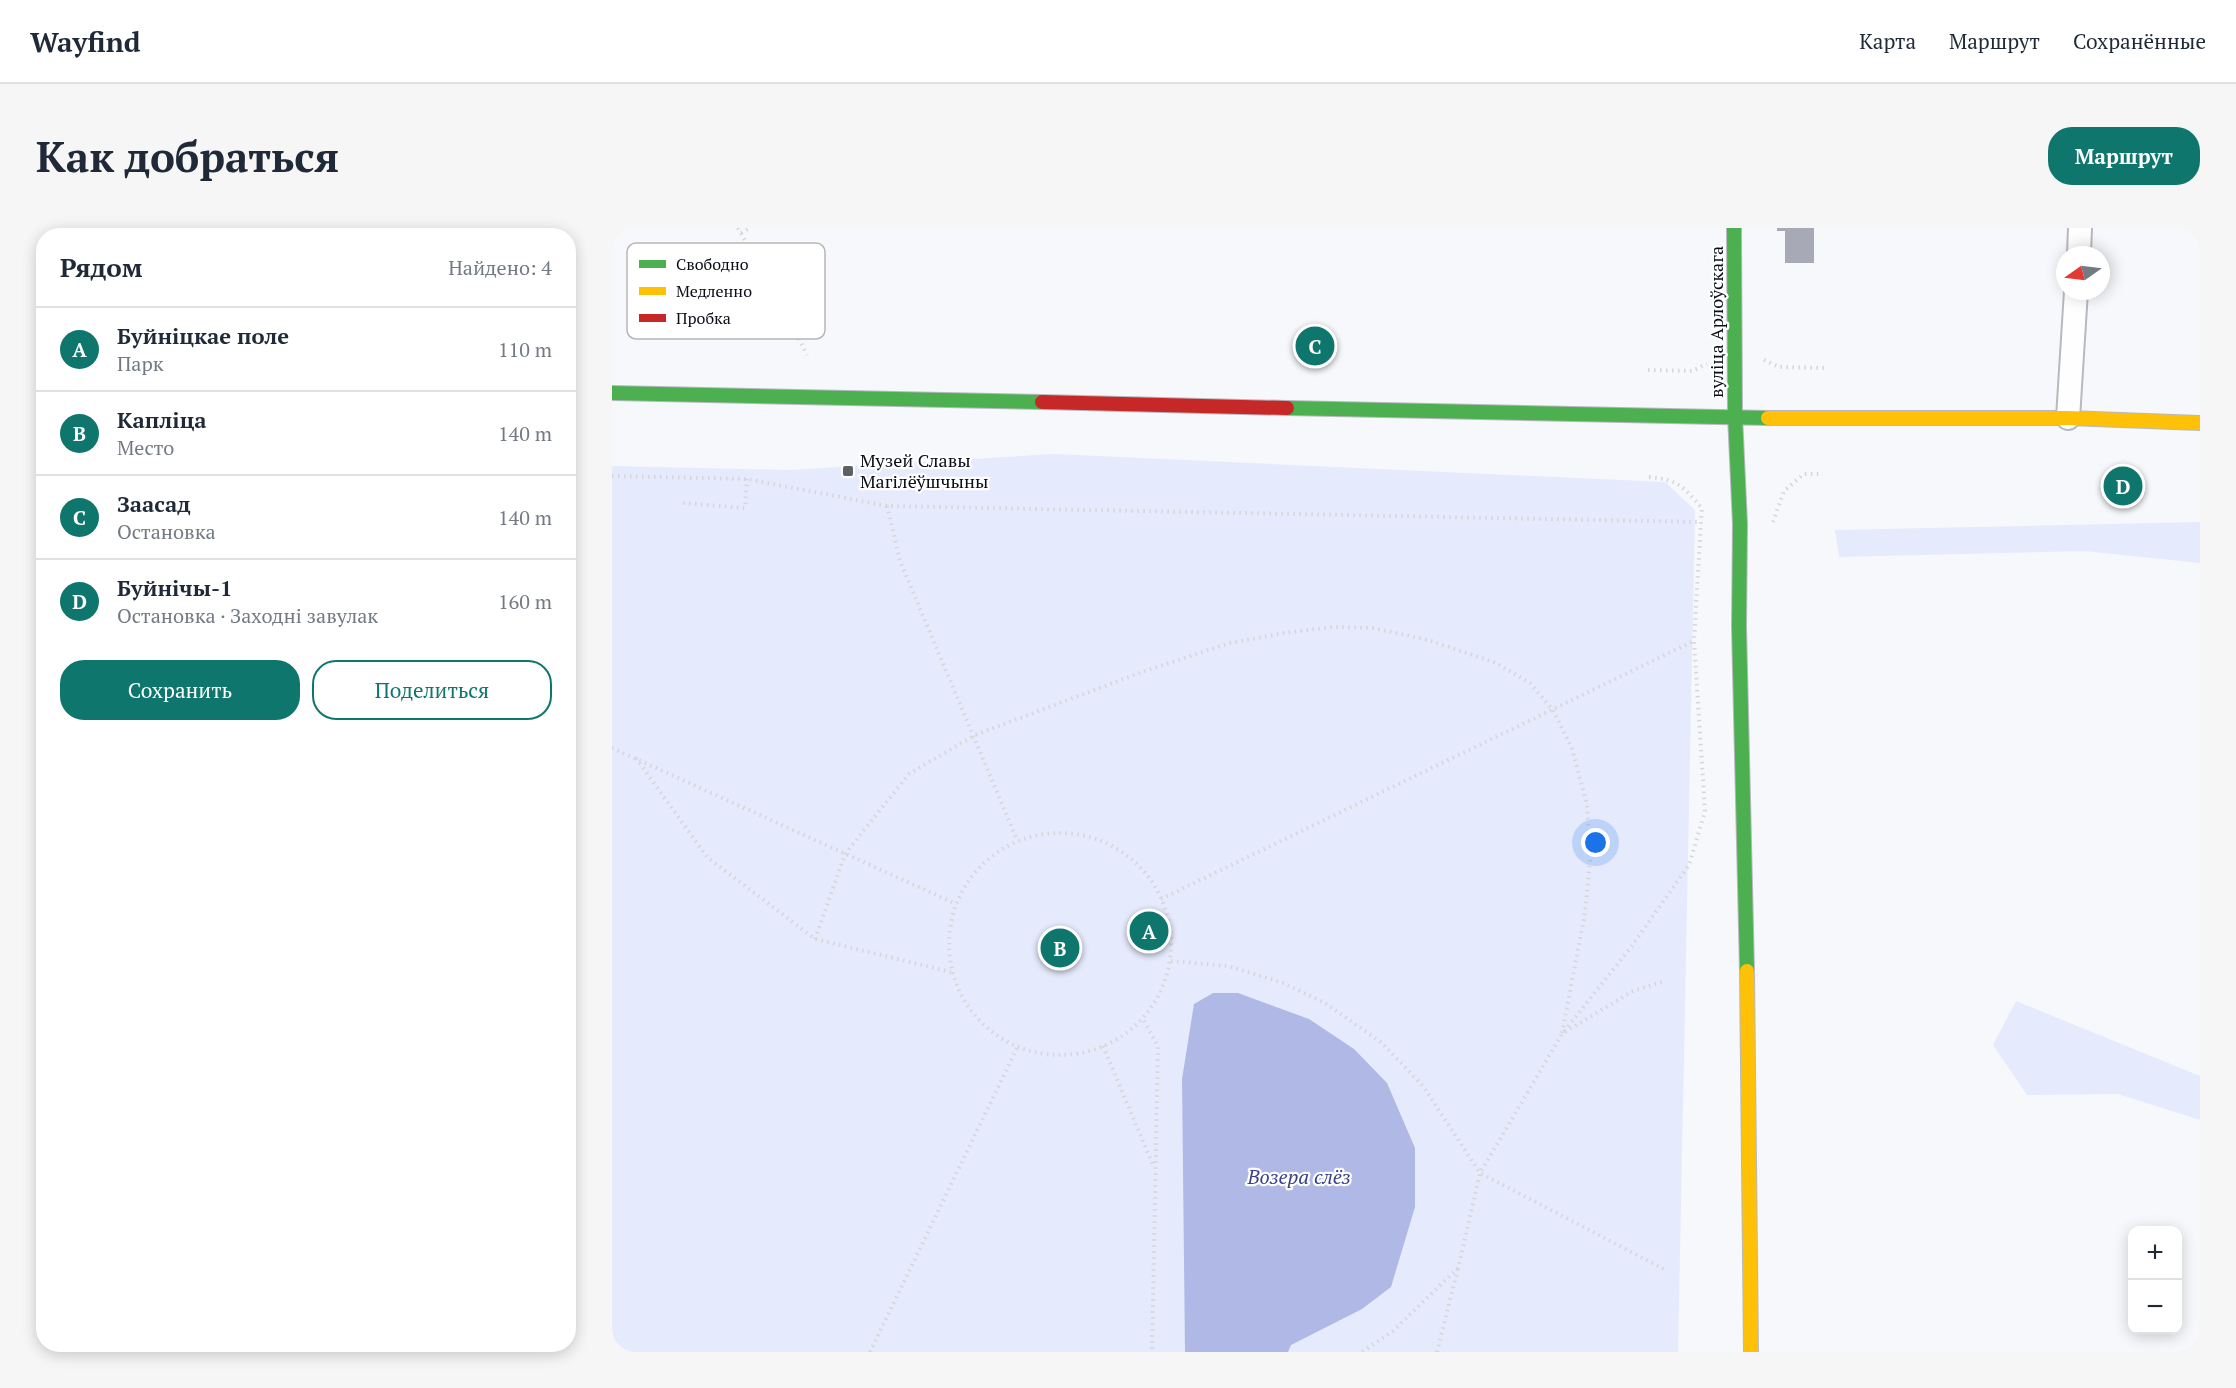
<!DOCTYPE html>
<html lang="ru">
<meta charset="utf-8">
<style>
body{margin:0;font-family:"PT Serif",serif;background:#f6f6f7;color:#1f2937}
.controls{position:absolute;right:18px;bottom:18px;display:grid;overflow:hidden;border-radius:12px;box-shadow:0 3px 15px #0003}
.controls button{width:54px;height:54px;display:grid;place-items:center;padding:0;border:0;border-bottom:2px solid #e0e1e3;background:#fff;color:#1f2937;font:30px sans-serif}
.compass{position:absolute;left:1444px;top:18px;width:54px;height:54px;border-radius:50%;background:#fff;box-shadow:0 3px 15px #0003;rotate:256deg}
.you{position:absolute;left:984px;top:615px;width:21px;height:21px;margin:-15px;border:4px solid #fff;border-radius:50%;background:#1a73e8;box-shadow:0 0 0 9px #1a73e833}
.badge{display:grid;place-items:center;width:39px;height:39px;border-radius:50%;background:#0f766e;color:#fff;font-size:20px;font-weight:700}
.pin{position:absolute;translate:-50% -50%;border:3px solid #fff;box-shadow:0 2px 6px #0006}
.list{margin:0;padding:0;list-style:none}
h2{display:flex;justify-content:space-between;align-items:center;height:78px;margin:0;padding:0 24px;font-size:26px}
h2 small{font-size:20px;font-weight:400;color:#747a83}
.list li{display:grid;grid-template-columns:39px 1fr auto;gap:18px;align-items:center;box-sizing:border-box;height:84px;padding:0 24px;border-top:2px solid #e0e1e3}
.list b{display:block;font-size:22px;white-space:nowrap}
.list p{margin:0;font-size:20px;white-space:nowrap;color:#747a83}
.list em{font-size:20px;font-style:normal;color:#747a83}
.actions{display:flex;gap:12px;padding:18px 24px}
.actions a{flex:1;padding:14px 0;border:2px solid #0f766e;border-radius:24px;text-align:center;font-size:21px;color:#0f766e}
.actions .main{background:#0f766e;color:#fff}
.map{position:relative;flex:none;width:1588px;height:1124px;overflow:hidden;border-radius:24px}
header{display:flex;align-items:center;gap:36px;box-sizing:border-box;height:84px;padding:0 30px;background:#fff;border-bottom:2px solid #e0e1e3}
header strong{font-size:28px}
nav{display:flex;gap:33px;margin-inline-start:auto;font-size:21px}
.intro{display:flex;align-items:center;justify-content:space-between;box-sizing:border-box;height:144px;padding:0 36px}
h1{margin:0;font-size:42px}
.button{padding:15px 27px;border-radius:24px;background:#0f766e;color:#fff;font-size:21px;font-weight:700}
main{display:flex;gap:36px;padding:0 36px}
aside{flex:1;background:#fff;border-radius:24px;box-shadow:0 3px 15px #0003}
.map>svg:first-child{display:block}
.green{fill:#e6eafd}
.water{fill:#b0b9e5}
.building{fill:#a7aab6}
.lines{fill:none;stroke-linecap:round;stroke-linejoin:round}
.street-casing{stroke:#b8b9c0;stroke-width:26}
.fast-casing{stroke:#b8b9c0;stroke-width:16}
.slow-casing{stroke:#b8b9c0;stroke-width:16}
.jam-casing{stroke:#b8b9c0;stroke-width:16}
.path{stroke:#d5d6d7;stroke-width:4;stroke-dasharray:1.5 4.5;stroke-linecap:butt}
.street{stroke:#fefefe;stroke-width:22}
.fast{stroke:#4caf50;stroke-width:14}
.slow{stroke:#ffc107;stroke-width:14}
.jam{stroke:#c62828;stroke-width:14}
.poi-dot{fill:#5e5f67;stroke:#fff;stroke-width:2}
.labels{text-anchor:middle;stroke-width:4.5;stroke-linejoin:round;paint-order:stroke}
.street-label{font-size:18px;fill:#0b0d17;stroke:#fff}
.poi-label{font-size:18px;fill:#0b0d17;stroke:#fff;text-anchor:start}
.water-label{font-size:20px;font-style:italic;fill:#38408a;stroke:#fff}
.key{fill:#fff;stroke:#b6b6b9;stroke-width:1.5}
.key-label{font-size:16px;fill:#0b0d17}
</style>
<header>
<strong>Wayfind</strong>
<nav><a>Карта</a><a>Маршрут</a><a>Сохранённые</a></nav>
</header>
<div class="intro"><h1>Как добраться</h1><a class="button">Маршрут</a></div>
<main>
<aside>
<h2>Рядом<small>Найдено: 4</small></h2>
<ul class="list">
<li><span class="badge">A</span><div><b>Буйніцкае поле</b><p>Парк</p></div><em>110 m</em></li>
<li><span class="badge">B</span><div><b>Капліца</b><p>Место</p></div><em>140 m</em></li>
<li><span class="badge">C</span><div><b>Заасад</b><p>Остановка</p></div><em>140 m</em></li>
<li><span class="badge">D</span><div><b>Буйнічы-1</b><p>Остановка · Заходні завулак</p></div><em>160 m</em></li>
</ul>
<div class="actions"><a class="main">Сохранить</a><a>Поделиться</a></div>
</aside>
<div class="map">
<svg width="1588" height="1124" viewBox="0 0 1588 1124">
<rect width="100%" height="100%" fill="#f7f8fb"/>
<g class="green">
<path d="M442,226L1053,254L1083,282L1066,1124H0V238L178,242Z"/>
<path d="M1588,294V335L1472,323L1227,329L1223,302Z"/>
<path d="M1404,773L1588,848V892L1506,866L1415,867L1381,817Z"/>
</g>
<path class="water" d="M601,765H626L697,791L742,821L775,855L803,920V979L779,1059L750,1081L679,1117L676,1124H573L570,851L582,776Z"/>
<path class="building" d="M1165,0H1202V35H1173V3H1165Z"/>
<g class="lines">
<defs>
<g id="street">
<path d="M1467,27L1468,0"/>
<path d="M1456,190L1464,63"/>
</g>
<g id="fast">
<path d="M1122,0L1123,187L1128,296L1127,399L1135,743"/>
<path d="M0,165L430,174"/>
<path d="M675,180L1156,190"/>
</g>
<g id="slow">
<path d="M1156,190H1456L1588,195"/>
<path d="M1135,743L1139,1124"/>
</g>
<path id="jam" d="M430,174L675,180"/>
</defs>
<use href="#street" class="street-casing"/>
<use href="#fast" class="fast-casing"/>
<use href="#slow" class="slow-casing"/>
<use href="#jam" class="jam-casing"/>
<g class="path">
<path d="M126,0L175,87L195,127"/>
<path d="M129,5L138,0"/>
<path d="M73,78L138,81L174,87"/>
<path d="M1152,132L1167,139L1213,140"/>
<path d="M1036,142L1080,143L1095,136"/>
<path d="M0,248L135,251L275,278L1089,294L1082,413L1093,583L1077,637L1019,719L950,806L868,945L846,1040L781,1103L750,1124"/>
<path d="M1037,249C1067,252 1070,258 1090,280L1089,294"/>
<path d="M71,275L133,280L135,251"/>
<path d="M275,278L288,333L405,612"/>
<path d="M1161,294L1172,263L1192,246H1211"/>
<path d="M0,520L342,675"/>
<path d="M24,530L95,629L203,711L339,744"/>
<circle cx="448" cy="716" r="111"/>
<path d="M549,671L1082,413"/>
<path d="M203,711L233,626L297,546L363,507L530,444L618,415L672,405L720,399L761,400L816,412L884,435L918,455L941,482L960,521L975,576L978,633L973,685L950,805"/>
<path d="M559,733L616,738L671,755L713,775L770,815L811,858L868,945L1054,1042"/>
<path d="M532,793L546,818L540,1124"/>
<path d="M953,804L1021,763L1050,754"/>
<path d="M491,818L541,937"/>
<path d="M258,1124L405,820"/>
<path d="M825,1124L846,1040"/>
</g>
<use href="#street" class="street"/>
<use href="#fast" class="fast"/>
<use href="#slow" class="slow"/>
<use href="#jam" class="jam"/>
</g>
<rect class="poi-dot" x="230" y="237" width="12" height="12" rx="3"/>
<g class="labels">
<g class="street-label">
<text transform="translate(1105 94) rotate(-90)" y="6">вуліца Арлоўскага</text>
</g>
<g class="poi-label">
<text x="248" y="239">Музей Славы<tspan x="248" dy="21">Магілёўшчыны</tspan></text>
</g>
<g class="water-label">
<text x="687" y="956">Возера слёз</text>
</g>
</g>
<rect x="15" y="15" width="198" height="96" rx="9" class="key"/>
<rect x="27" y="32" width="27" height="8" fill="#4caf50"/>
<rect x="27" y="59" width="27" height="8" fill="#ffc107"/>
<rect x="27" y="86" width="27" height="8" fill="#c62828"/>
<g class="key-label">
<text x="64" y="42">Свободно</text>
<text x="64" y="69">Медленно</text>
<text x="64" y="96">Пробка</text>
</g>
</svg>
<div class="controls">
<button>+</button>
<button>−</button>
</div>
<svg class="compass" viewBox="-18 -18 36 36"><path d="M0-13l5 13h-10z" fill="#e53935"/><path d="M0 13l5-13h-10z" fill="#747a83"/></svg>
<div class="you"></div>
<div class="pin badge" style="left:537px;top:703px">A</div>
<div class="pin badge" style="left:448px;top:720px">B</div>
<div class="pin badge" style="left:703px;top:118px">C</div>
<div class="pin badge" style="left:1511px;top:258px">D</div>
</div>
</main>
